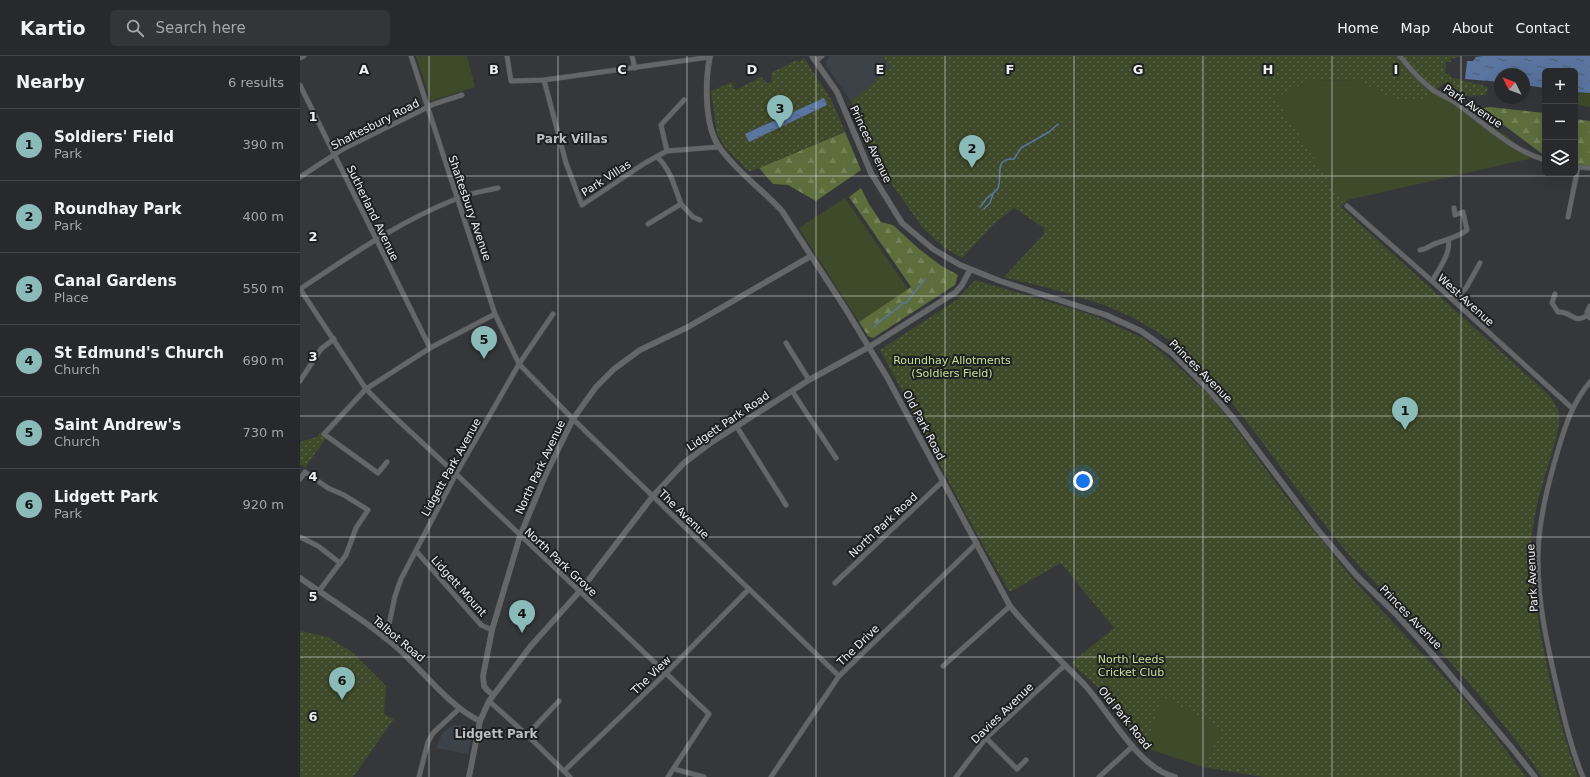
<!DOCTYPE html>
<meta charset="utf-8">
<style>
body{margin:0;font-family:"DejaVu Sans",sans-serif;background:#343538;color:#f1f3f6}
.controls{position:absolute;right:12px;top:12px;display:grid;overflow:hidden;border-radius:6px;box-shadow:0 4px 16px #0002}
.controls button{width:36px;height:36px;display:grid;place-items:center;padding:0;border:0;border-bottom:1px solid #444548;background:#28292c;color:#f1f3f6;font:20px sans-serif}
.compass{position:absolute;left:1194px;top:12px;width:36px;height:36px;border-radius:50%;background:#28292c;box-shadow:0 4px 16px #0002;rotate:312deg}
.you{position:absolute;left:783px;top:425px;width:14px;height:14px;margin:-10px;border:3px solid #fff;border-radius:50%;background:#1a73e8;box-shadow:0 0 0 6px #1a73e833}
.badge{display:grid;place-items:center;width:26px;height:26px;border-radius:50%;background:#8bbbb9;color:#111;font-size:13px;font-weight:700}
.pin{position:absolute;translate:-50% -33px;filter:drop-shadow(0 1px 2px #0008)}
.pin::after{content:'';position:absolute;top:21px;width:14px;height:12px;background:inherit;clip-path:polygon(0 0,100% 0,50% 100%)}
.list{margin:0;padding:0;list-style:none}
h2{display:flex;justify-content:space-between;align-items:center;height:52px;margin:0;padding:0 16px;font-size:17px}
h2 small{font-size:13px;font-weight:400;color:#a5a6a9}
.list li{display:grid;grid-template-columns:26px 1fr auto;gap:12px;align-items:center;box-sizing:border-box;height:72px;padding:0 16px;border-top:1px solid #444548}
.list b{display:block;font-size:15px;white-space:nowrap}
.list p{margin:0;font-size:13px;white-space:nowrap;color:#a5a6a9}
.list em{font-size:13px;font-style:normal;color:#a5a6a9}
.icon{flex:none;width:22px;height:22px;fill:none;stroke:currentColor;stroke-width:2;stroke-linecap:round;stroke-linejoin:round}
.map{position:relative;flex:none;width:1290px;height:721px;overflow:hidden}
header{display:flex;align-items:center;gap:24px;box-sizing:border-box;height:56px;padding:0 20px;background:#28292c;border-bottom:1px solid #444548}
header strong{font-size:19px}
nav{display:flex;gap:22px;margin-inline-start:auto;font-size:14px}
.search{width:280px;height:36px;background:#343538;display:flex;align-items:center;gap:10px;box-sizing:border-box;padding:0 14px;border-radius:6px;color:#a5a6a9;font-size:15px}
main{display:flex}
aside{flex:1;background:#28292c}
.map>svg:first-child{display:block}
.built{fill:#3d4249}
.grass{fill:#3f4a2a}
.forest{fill:url(#forest-firs)}
.park{fill:url(#park-dots)}
.water{fill:url(#water-ripples)}
.lines{fill:none;stroke-linecap:round;stroke-linejoin:round}
.stream{stroke:#5a75a0;stroke-width:1.5}
.minor-casing{stroke:#535557;stroke-width:5.5}
.tertiary-casing{stroke:#535557;stroke-width:6}
.minor{stroke:#646668;stroke-width:4.5}
.tertiary{stroke:#646668;stroke-width:5.5}
.grid{fill:none;stroke:#eeeff1;stroke-width:1;stroke-opacity:0.55}
.labels{text-anchor:middle;stroke-width:4;stroke-linejoin:round;paint-order:stroke}
.street-label{font-size:11px;fill:#eeeff1;stroke:#1e1f20}
.park-label{font-size:11px;fill:#c6e194;stroke:#1e1f20}
.neighbourhood-label{font-size:12px;font-weight:bold;fill:#bdbfc2;stroke:#1e1f20}
.grid-label{font-size:13px;text-anchor:middle;font-weight:bold;fill:#eeeff1;stroke:#1e1f20;stroke-width:4;stroke-linejoin:round;paint-order:stroke}
</style>
<header>
<strong>Kartio</strong>
<div class="search"><svg class="icon" aria-label="search" viewBox="0 0 24 24"><circle cx="10" cy="10" r="6"/><path d="M15 15l6 6"/></svg>Search here</div>
<nav><a>Home</a><a>Map</a><a>About</a><a>Contact</a></nav>
</header>
<main>
<aside>
<h2>Nearby<small>6 results</small></h2>
<ul class="list">
<li><span class="badge">1</span><div><b>Soldiers' Field</b><p>Park</p></div><em>390 m</em></li>
<li><span class="badge">2</span><div><b>Roundhay Park</b><p>Park</p></div><em>400 m</em></li>
<li><span class="badge">3</span><div><b>Canal Gardens</b><p>Place</p></div><em>550 m</em></li>
<li><span class="badge">4</span><div><b>St Edmund's Church</b><p>Church</p></div><em>690 m</em></li>
<li><span class="badge">5</span><div><b>Saint Andrew's</b><p>Church</p></div><em>730 m</em></li>
<li><span class="badge">6</span><div><b>Lidgett Park</b><p>Park</p></div><em>920 m</em></li>
</ul>
</aside>
<div class="map">
<svg width="1290" height="721" viewBox="0 0 1290 721">
<defs>
<pattern id="forest-firs" width="22" height="20" patternUnits="userSpaceOnUse"><rect width="22" height="20" fill="#5d6d3c"/><path d="M5 1l3.5 6h-7zM16 11l3.5 6h-7z" fill="#758259"/></pattern>
<pattern id="park-dots" width="8" height="8" patternUnits="userSpaceOnUse"><rect width="8" height="8" fill="#3f4a2a"/><path d="M2 2h.1M6 6h.1" fill="none" stroke="#5b6449" stroke-width="1.8" stroke-linecap="round"/></pattern>
<pattern id="water-ripples" width="26" height="14" patternUnits="userSpaceOnUse"><rect width="26" height="14" fill="#5a75a0"/><path d="M2 4q2-2 4 0t4 0M15 11q2-2 4 0t4 0" fill="none" stroke="#505e74"/></pattern>
</defs>
<rect width="100%" height="100%" fill="#36373a"/>
<g class="built">
<path d="M530,0H581L591,11L551,46L545,36L526,10V5Z"/>
<path d="M156,669H165L171,675L172,678L168,698L136,692L142,678L151,670Z"/>
</g>
<g class="grass">
<path d="M116,0H167L175,31L131,45Z"/>
<path d="M1057,24L1095,44L1135,35L1207,80L1233,102L1048,144L1044,148L974,42L1009,25Z"/>
<path d="M1275,36L1290,37V51L1279,49L1275,44Z"/>
<path d="M545,142L608,233L559,266L499,172Z"/>
<path d="M863,641L922,674L903,711L846,692Z"/>
</g>
<g class="forest">
<path d="M1190,51L1245,57V100L1205,70L1184,60L1182,52Z"/>
<path d="M1275,63L1290,65V112L1275,111Z"/>
<path d="M545,76L561,114L516,145L488,129L473,128L459,112Z"/>
<path d="M561,132L569,148L581,166L593,169L618,192L640,209L658,219L655,229L573,282L568,280L559,266L611,231L549,141Z"/>
</g>
<g class="park">
<path d="M581,0H1162L1151,3V6H1146L1145,18H1150V21L1188,31L1186,39L1165,40L1144,28L1145,26L1125,43L1095,44L1057,24L1009,25L975,42L1044,148L1041,151L1249,339C1256,349 1261,356 1259,369C1250,410 1232,450 1231,493C1231,519 1236,548 1240,574C1249,624 1261,673 1278,721H1242C1207,669 1164,621 1122,575C1097,548 1070,523 1046,495C1017,460 990,424 963,387C935,350 904,309 866,282C818,247 760,235 704,221L744,178V172L714,152L694,168L662,202L643,191L622,171L571,99L551,46L591,11Z"/>
<path d="M504,2L532,45L545,76L449,116L426,92L417,78L411,35L432,26L435,34L461,21L467,27H470L472,24L471,17L497,4L499,6Z"/>
<path d="M675,224L790,258L843,282L871,304L907,337L931,366L981,434L1055,526L1138,614L1186,668L1226,721H964L903,711L922,674L863,641L846,692L830,675L803,636L771,607L814,572L761,507L710,536C663,458 624,374 580,294L658,243Z"/>
<path d="M20,377L26,382L5,412L3,409H0V386L17,381Z"/>
<path d="M0,575L28,581L52,596L86,630L84,658L94,663L53,721H0Z"/>
</g>
<g class="water">
<path d="M1182,0H1290V37L1275,36V15H1245V32L1224,29V18H1200V26L1165,23L1167,5H1173L1176,1Z"/>
<path d="M524,42L527,49L449,86L445,78Z"/>
</g>
<g class="lines">
<g class="stream">
<path d="M680,151C682,149 684,146 686,143C690,139 695,137 698,132C703,119 693,102 714,103L721,92L749,76L758,68"/>
<path d="M684,153L690,147L693,138"/>
<path d="M574,271C582,261 594,257 603,247H606L625,223"/>
</g>
<defs>
<g id="minor">
<path d="M111,0L195,258L219,308L273,363L539,620"/>
<path d="M207,0L211,25L244,24L410,1"/>
<path d="M332,0L335,12"/>
<path d="M1100,0C1110,13 1121,25 1134,35C1141,39 1149,42 1156,47C1184,67 1211,94 1245,104"/>
<path d="M0,2L4,0"/>
<path d="M516,5L522,0"/>
<path d="M244,24L266,107L282,149L345,107L367,95L418,91"/>
<path d="M0,29L130,292"/>
<path d="M367,95L361,69L384,44"/>
<path d="M1277,111L1290,112"/>
<path d="M0,121L43,93L134,48L162,39"/>
<path d="M381,148L393,161L400,164"/>
<path d="M1047,150L1132,225L1272,352"/>
<path d="M1268,161L1278,111"/>
<path d="M348,168L381,148C375,132 370,112 357,101"/>
<path d="M1120,194C1128,193 1130,189 1137,187C1148,183 1158,181 1167,174L1163,156L1155,159L1154,152"/>
<path d="M1132,225C1138,215 1152,195 1148,184"/>
<path d="M0,233L66,333L88,355L156,418L409,658L368,721"/>
<path d="M0,233C50,200 100,165 156,143C169,137 184,135 198,132"/>
<path d="M1255,238L1252,247L1258,256C1260,256 1263,256 1265,257C1275,260 1275,267 1288,259"/>
<path d="M1154,244L1166,232L1180,207"/>
<path d="M1290,250L1287,256L1290,262"/>
<path d="M486,287L509,324"/>
<path d="M0,325L21,293L34,283"/>
<path d="M492,335L536,402"/>
<path d="M437,371L486,449"/>
<path d="M87,406L78,417L24,378L66,333L130,292L195,258"/>
<path d="M0,423L5,416L28,432L44,439L68,454L56,472L46,499L19,535"/>
<path d="M0,481L18,490L40,507"/>
<path d="M116,495L181,569L192,574"/>
<path d="M535,527L643,425"/>
<path d="M86,583L95,540L101,523L156,418L219,308L253,258"/>
<path d="M643,610L710,550"/>
<path d="M189,645L227,679L270,721"/>
<path d="M227,679L259,645"/>
<path d="M686,682L717,713L726,704"/>
<path d="M374,713L404,721"/>
<path d="M264,715L365,618L449,533"/>
<path d="M119,721L128,686L133,677L160,652"/>
<path d="M471,721L539,620L677,487"/>
<path d="M656,721L686,682L765,609"/>
<path d="M799,721L833,690"/>
<path d="M1283,721C1271,693 1264,661 1257,631C1247,588 1237,543 1238,499C1239,463 1248,428 1258,394C1265,370 1273,346 1290,326"/>
</g>
<g id="tertiary">
<path d="M410,0C405,25 404,71 420,92C437,116 462,133 482,155L545,252L587,321L710,550C732,577 757,601 782,626C808,653 837,712 875,721"/>
<path d="M512,0L537,36L571,117L602,167L633,193L660,209L700,225L806,259L841,275L872,297L908,333L934,363L1017,473L1056,519L1095,557L1135,601L1212,692L1235,721"/>
<path d="M0,522C34,546 71,568 102,596C124,617 153,653 180,665"/>
<path d="M193,639L187,634L184,630L183,620L192,574L220,480L245,420L273,363L296,331L314,313L340,294L388,271L511,200"/>
<path d="M169,721L180,665L189,645L230,591L280,535L353,440L369,423L384,407L409,388L509,324L569,291L656,236L662,229L670,214"/>
</g>
</defs>
<use href="#minor" class="minor-casing"/>
<use href="#tertiary" class="tertiary-casing"/>
<use href="#minor" class="minor"/>
<use href="#tertiary" class="tertiary"/>
</g>
<path class="grid" d="M129,0V721M258,0V721M387,0V721M516,0V721M645,0V721M774,0V721M903,0V721M1032,0V721M1161,0V721M0,120H1290M0,240H1290M0,360H1290M0,481H1290M0,601H1290"/>
<g class="labels">
<g class="street-label">
<text transform="translate(1173 50) rotate(34)" y="4">Park Avenue</text>
<text transform="translate(75 68) rotate(-27)" y="4">Shaftesbury Road</text>
<text transform="translate(571 88) rotate(65)" y="4">Princes Avenue</text>
<text transform="translate(306 122) rotate(-33)" y="4">Park Villas</text>
<text transform="translate(170 152) rotate(71)" y="4">Shaftesbury Avenue</text>
<text transform="translate(73 157) rotate(64)" y="4">Sutherland Avenue</text>
<text transform="translate(1166 244) rotate(42)" y="4">West Avenue</text>
<text transform="translate(901 315) rotate(45)" y="4">Princes Avenue</text>
<text transform="translate(428 365) rotate(-34)" y="4">Lidgett Park Road</text>
<text transform="translate(624 369) rotate(62)" y="4">Old Park Road</text>
<text transform="translate(151 411) rotate(-61)" y="4">Lidgett Park Avenue</text>
<text transform="translate(240 411) rotate(-65)" y="4">North Park Avenue</text>
<text transform="translate(384 458) rotate(44)" y="4">The Avenue</text>
<text transform="translate(583 469) rotate(-43)" y="4">North Park Road</text>
<text transform="translate(261 506) rotate(43)" y="4">North Park Grove</text>
<text transform="translate(1232 522) rotate(-93)" y="4">Park Avenue</text>
<text transform="translate(159 530) rotate(48)" y="4">Lidgett Mount</text>
<text transform="translate(1111 561) rotate(46)" y="4">Princes Avenue</text>
<text transform="translate(99 583) rotate(40)" y="4">Talbot Road</text>
<text transform="translate(558 589) rotate(-44)" y="4">The Drive</text>
<text transform="translate(351 619) rotate(-44)" y="4">The View</text>
<text transform="translate(702 657) rotate(-44)" y="4">Davies Avenue</text>
<text transform="translate(825 662) rotate(51)" y="4">Old Park Road</text>
</g>
<g class="park-label">
<text x="652" y="308">Roundhay Allotments<tspan x="652" dy="13">(Soldiers Field)</tspan></text>
<text x="831" y="607">North Leeds<tspan x="831" dy="13">Cricket Club</tspan></text>
</g>
<g class="neighbourhood-label">
<text x="272" y="87">Park Villas</text>
<text x="196" y="682">Lidgett Park</text>
</g>
</g>
<g class="grid-label">
<text x="64" y="18">A</text>
<text x="194" y="18">B</text>
<text x="322" y="18">C</text>
<text x="452" y="18">D</text>
<text x="580" y="18">E</text>
<text x="710" y="18">F</text>
<text x="838" y="18">G</text>
<text x="968" y="18">H</text>
<text x="1096" y="18">I</text>
<text x="13" y="65">1</text>
<text x="13" y="185">2</text>
<text x="13" y="305">3</text>
<text x="13" y="425">4</text>
<text x="13" y="545">5</text>
<text x="13" y="665">6</text>
</g>
</svg>
<div class="controls">
<button>+</button>
<button>−</button>
<button><svg class="icon" aria-label="layers" viewBox="0 0 24 24"><path d="M12 4l9 5-9 5-9-5zM3 14l9 5 9-5"/></svg></button>
</div>
<svg class="compass" viewBox="-18 -18 36 36"><path d="M0-13l5 13h-10z" fill="#e53935"/><path d="M0 13l5-13h-10z" fill="#a5a6a9"/></svg>
<div class="you"></div>
<div class="pin badge" style="left:1105px;top:374px">1</div>
<div class="pin badge" style="left:672px;top:112px">2</div>
<div class="pin badge" style="left:480px;top:72px">3</div>
<div class="pin badge" style="left:222px;top:577px">4</div>
<div class="pin badge" style="left:184px;top:303px">5</div>
<div class="pin badge" style="left:42px;top:644px">6</div>
</div>
</main>
